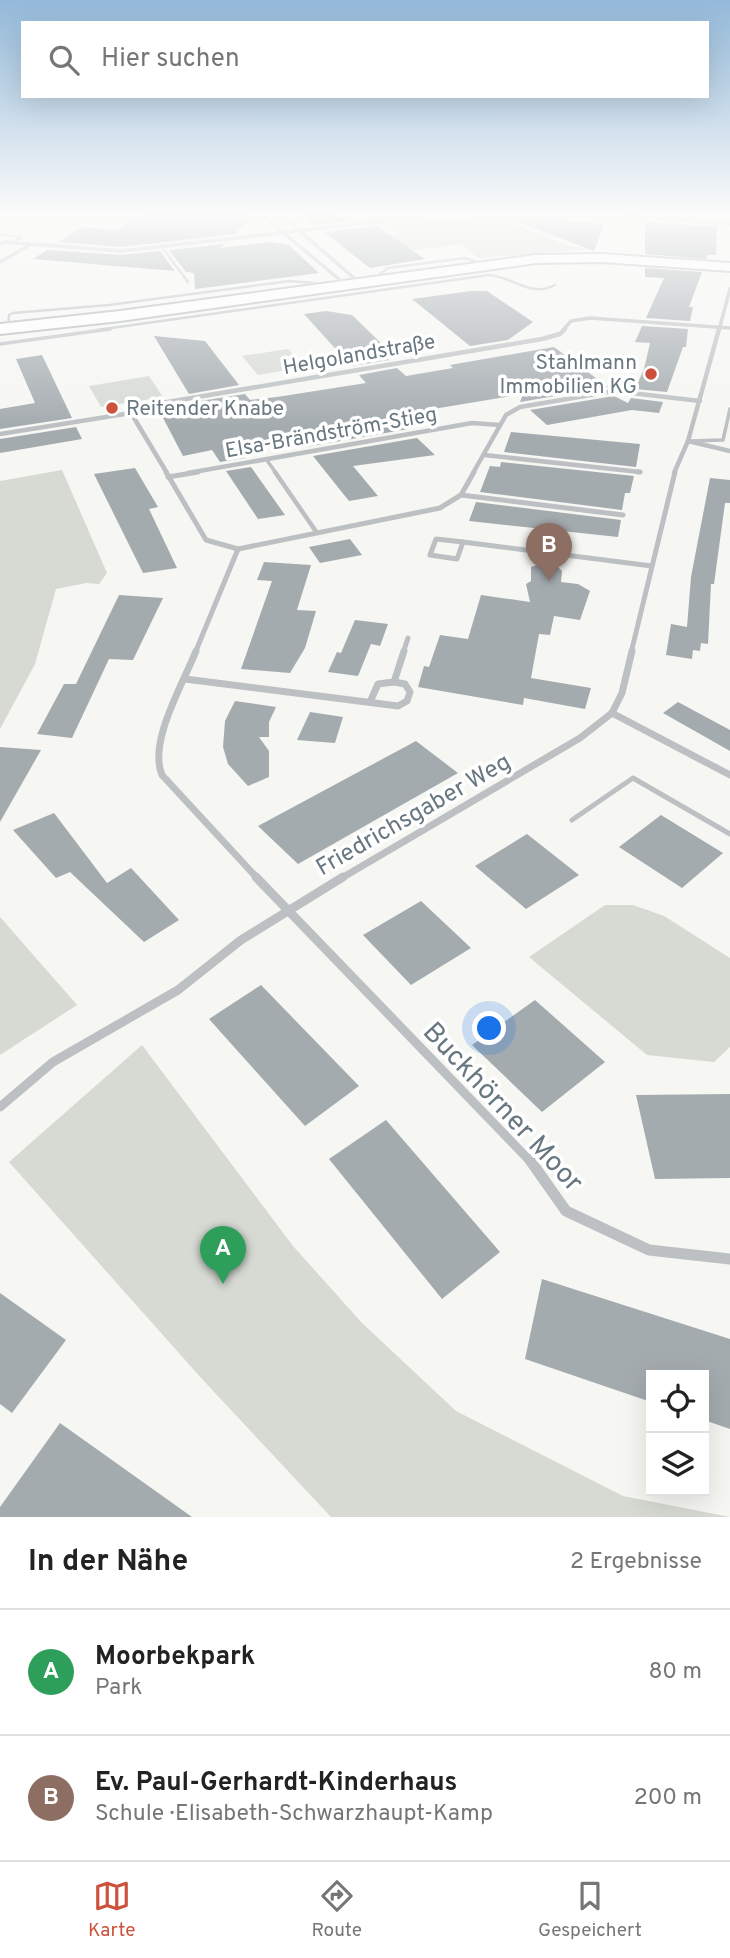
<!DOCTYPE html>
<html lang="de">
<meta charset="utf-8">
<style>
body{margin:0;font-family:Overpass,sans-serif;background:#f2f2f2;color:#222}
.controls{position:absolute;right:21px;bottom:21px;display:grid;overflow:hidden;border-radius:0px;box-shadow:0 7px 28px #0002}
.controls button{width:63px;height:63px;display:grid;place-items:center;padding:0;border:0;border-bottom:2px solid #e0e0e0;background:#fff;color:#222;font:35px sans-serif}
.you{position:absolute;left:490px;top:1029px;width:24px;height:24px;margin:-18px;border:5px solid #fff;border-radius:50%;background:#1a73e8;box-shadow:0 0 0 10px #1a73e833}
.badge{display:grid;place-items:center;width:46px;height:46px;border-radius:50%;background:#cc513d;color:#fff;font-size:23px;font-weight:700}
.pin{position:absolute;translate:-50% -58px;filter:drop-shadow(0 2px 4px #0008)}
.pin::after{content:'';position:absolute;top:37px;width:24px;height:21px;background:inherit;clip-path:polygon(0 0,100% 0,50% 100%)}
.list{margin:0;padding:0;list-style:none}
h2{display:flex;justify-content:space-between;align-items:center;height:91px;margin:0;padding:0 28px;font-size:30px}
h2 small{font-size:23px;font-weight:400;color:#767676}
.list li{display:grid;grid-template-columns:46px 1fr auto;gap:21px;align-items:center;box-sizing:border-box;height:126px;padding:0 28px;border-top:2px solid #e0e0e0}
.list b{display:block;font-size:26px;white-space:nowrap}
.list p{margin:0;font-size:23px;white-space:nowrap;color:#767676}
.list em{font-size:23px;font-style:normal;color:#767676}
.icon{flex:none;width:38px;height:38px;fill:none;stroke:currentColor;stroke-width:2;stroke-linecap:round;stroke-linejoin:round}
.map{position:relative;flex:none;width:730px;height:1517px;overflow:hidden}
.search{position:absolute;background:#fff;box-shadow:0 7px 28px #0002;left:21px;right:21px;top:21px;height:77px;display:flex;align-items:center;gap:18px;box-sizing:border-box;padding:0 24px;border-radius:0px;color:#767676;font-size:26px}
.sheet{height:343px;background:#fff}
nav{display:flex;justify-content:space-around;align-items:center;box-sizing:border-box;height:98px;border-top:2px solid #e0e0e0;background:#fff;font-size:19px;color:#767676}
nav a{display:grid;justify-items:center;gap:4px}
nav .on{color:#cc513d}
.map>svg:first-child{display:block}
.green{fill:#d6dad3}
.building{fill:#a4abaf}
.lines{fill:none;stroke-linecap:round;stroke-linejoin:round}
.secondary-casing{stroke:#aeb4b7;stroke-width:4}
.lane-far3{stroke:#bcc0c2;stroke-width:2.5}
.lane-far2{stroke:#bcc0c2;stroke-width:3.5}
.lane-far1{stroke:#bcc0c2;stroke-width:4.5}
.lane{stroke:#bcc0c2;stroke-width:5}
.street-far5{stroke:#bcc0c2;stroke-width:3.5}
.street-far4{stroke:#bcc0c2;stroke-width:4.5}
.street-far3{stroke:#bcc0c2;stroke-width:5}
.street-far2{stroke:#bcc0c2;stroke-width:7}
.street-far1{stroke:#bcc0c2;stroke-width:9}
.street{stroke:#bcc0c2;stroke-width:11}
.secondary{fill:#fff;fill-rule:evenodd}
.poi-dot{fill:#cc513d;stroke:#fff;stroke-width:2.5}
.labels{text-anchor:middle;stroke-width:7;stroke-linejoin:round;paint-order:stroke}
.far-street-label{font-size:21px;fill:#697880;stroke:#fff}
.far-poi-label{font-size:21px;fill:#697880;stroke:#fff;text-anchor:end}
.street-label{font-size:24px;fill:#697880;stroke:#fff}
.near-street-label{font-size:28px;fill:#697880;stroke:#fff}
</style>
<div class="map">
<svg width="730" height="1517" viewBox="0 0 730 1517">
<rect width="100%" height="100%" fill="#f6f6f3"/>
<g class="green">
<path d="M370,215H413L425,219L517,225L568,246L591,249L479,258L460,244L379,255L362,241L400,235L385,223L368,225L372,221Z"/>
<path d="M288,349L304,367L258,375L242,356Z"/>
<path d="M149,376L163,397L101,407L89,386Z"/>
<path d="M62,470L107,573L99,584L86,583L56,589L35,664L0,729V481Z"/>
<path d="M605,905H633L664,916L730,958V1047L714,1062L647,1055L529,957Z"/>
<path d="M0,917L77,1005L0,1055Z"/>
<path d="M142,1045L293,1246L362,1323L456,1411L623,1496L730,1517H331L202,1379L9,1162Z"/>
</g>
<g class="building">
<path d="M138,215H254L235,234L121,247L59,242L82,227L119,230Z"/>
<path d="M301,215H336L347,221L314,225Z"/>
<path d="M520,217L604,224L594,251L518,222Z"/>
<path d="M645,222L717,227L716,255H707L706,259L645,254Z"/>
<path d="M377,226L425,259L370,268L324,232Z"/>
<path d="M271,242L289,245L319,273L195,289L194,273L186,272L169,250L225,244L220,248Z"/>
<path d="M47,250L121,255L160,251L175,271L33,259Z"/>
<path d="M645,268L702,272L689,307H693L690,321L646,318L664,278L645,277Z"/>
<path d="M471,291H487L533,322L508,340L470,346L412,299Z"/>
<path d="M326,311L352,315L383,345L374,346L389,360L351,366L304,314Z"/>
<path d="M642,326L688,329L686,347H683L667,392L635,389L644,369L650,343L635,342Z"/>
<path d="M154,336L205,341L239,385L189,394Z"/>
<path d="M554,347L608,387L520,402L523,394L391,416L408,429L306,447L296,435L236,446L245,458L220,462L212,450L183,456L161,414L198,408L194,402L245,394L250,400L277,397L366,383L359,375L397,368L406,376L453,368L450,365Z"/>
<path d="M42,355L72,418L0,429V409L35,403L16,359Z"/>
<path d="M614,396L628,403L631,398L663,402L659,413L632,410L547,425L530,410Z"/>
<path d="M76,427L82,439L0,453V439Z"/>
<path d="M511,432L640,444L636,467L504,452Z"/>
<path d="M417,438L435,455L353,466L378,496L349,501L313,456Z"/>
<path d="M501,462L634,476L630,493H625L622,510L480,492L490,466L500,467Z"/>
<path d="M251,467L285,515L258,519L226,471Z"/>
<path d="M135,468L158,507L149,509L177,568L143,573L94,474Z"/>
<path d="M710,478L730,480V503H725L714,584H711L708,644L701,643L700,651L693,650L692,659L666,655L671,624L687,627L691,577Z"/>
<path d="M476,502L621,520L618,537L469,521Z"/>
<path d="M350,539L362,555L320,563L309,547Z"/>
<path d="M264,562L311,565L297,610L316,611L305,648L290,673L241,669L272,581L257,580Z"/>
<path d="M543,563L556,565L562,571L561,582L578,584L590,591L580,620L554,616L550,635L539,634L531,678L591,688L585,709L524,698L523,705L418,687L424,666L429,667L440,635L468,639L481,595L530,602L526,584L531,581V567Z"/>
<path d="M119,595L163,598L133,660L109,659L72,738L37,734L64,684H76Z"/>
<path d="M355,620L388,624L380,646L371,644L358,676L328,672L337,652L341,653Z"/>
<path d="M235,701L276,707L269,722V737H259L269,751V777L248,786L228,764L223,747L225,721Z"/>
<path d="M678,702L730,730V751L663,713Z"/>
<path d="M310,712L343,717L335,743L297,740Z"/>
<path d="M416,741L458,773L298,864L258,826Z"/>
<path d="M0,747L41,750L0,822Z"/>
<path d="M54,813L107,883L131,868L179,920L144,942L70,872L56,878L13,830Z"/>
<path d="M661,815L723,853L682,888L619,847Z"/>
<path d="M527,834L579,875L526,909L475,866Z"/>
<path d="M421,901L471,948L411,985L363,935Z"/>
<path d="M261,985L359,1086L305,1126L209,1019Z"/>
<path d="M535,1000L605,1062L542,1112L472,1045Z"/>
<path d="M730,1094V1178L655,1179L636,1095Z"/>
<path d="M386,1120L500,1252L442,1299L329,1159Z"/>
<path d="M542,1279L730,1339V1429L704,1420V1375H651V1402L525,1359Z"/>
<path d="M0,1293L66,1340L12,1413L0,1404Z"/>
<path d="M60,1423L192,1517H0V1507Z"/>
</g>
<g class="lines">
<defs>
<path id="secondary" d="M602,254L730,263V271L602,262L536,263L120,321L0,334V324L120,311L536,255Z"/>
</defs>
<use href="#secondary" class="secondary-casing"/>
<g class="lane-far3">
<path d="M0,234L21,237L13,243"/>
<path d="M161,246L188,282"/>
<path d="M380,274L388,268L465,258L479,263L476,266"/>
<path d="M8,328L9,315L13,313L109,305L289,281L314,283"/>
<path d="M97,330L489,275C514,277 530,298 555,285"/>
</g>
<g class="lane-far2">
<path d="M0,344L110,329"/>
<path d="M691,441L723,440L730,409"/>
<path d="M266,459L276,473"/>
</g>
<path class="lane-far1" d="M275,472L317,533"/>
<path class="lane" d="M572,820L633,778L730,834"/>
<g class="street-far5">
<path d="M262,215L346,285"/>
<path d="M281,215L360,283"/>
<path d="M627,215L730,224"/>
<path d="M88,218L101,219L106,215"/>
<path d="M0,244L4,242L121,251L385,221"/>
<path d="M0,262L30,245"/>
<path d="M563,330L571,321L590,318L730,328"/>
<path d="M719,330L730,289"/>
</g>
<g class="street-far4">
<path d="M131,413L167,473"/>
<path d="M0,434L131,413L138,407L542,339L560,334L565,329"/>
<path d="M688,441L730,451"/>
<path d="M484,455L640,472"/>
<path d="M188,473L472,423L500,425"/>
<path d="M473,473L506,415L520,407L614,391L700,401"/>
<path d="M674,473L688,441L719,329"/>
</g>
<g class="street-far3">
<path d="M166,472L206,540L238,549L195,653"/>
<path d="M637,472H640"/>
<path d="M168,477L198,472"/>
<path d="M461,495L623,515"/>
<path d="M436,539L463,542L457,559L430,555Z"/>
<path d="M463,542L652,566"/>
<path d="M238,549L440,508L461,495L474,472"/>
<path d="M403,653L408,638"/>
<path d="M631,653L675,472"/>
</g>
<g class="street-far2">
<path d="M196,651C183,684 148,742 162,775L258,879"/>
<path d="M185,679L398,706L407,701L410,692L405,684L394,682"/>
<path d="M370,702L378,684L394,682L404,651"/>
<path d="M612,713L730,775"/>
<path d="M340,879L580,738L612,713L622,693L632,651"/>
</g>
<g class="street-far1">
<path d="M256,877L531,1162"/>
<path d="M0,1107L53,1062L178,990L241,940L343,877"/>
</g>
<path class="street" d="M530,1160L566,1211L649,1250L730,1259"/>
<use href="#secondary" class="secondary"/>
</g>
<linearGradient id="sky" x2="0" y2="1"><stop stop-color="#93b9d9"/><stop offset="0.5" stop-color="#fbfbfa"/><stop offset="1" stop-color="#fbfbfa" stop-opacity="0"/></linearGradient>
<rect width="730" height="428" fill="url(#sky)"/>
<g class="poi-dot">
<circle cx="651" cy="374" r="7"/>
<circle cx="112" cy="408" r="7"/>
</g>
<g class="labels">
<g class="far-street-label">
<text transform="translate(359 354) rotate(-10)" y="7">Helgolandstraße</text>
<text transform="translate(331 432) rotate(-10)" y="7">Elsa-Brändström-Stieg</text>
</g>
<g class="far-poi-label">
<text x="637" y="369">Stahlmann<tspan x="637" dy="24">Immobilien KG</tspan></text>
<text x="126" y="415" text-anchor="start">Reitender Knabe</text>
</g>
<g class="street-label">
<text transform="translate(413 814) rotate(-30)" y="8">Friedrichsgaber Weg</text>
</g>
<g class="near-street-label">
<text transform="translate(504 1106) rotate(47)" y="10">Buckhörner Moor</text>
</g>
</g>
</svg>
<div class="controls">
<button><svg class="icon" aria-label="locate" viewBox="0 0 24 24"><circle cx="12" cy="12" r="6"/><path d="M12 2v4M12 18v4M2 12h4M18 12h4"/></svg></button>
<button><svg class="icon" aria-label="layers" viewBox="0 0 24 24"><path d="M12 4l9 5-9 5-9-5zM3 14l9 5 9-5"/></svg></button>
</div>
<div class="you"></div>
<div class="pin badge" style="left:223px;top:1284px;background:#2e9e5b">A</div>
<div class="pin badge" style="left:549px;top:581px;background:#8d6e63">B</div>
<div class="search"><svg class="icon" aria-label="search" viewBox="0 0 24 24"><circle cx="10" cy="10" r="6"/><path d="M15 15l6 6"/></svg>Hier suchen</div>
</div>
<section class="sheet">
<h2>In der Nähe<small>2 Ergebnisse</small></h2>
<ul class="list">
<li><span class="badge" style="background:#2e9e5b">A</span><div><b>Moorbekpark</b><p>Park</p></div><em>80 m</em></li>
<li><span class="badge" style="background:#8d6e63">B</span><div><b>Ev. Paul-Gerhardt-Kinderhaus</b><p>Schule · Elisabeth-Schwarzhaupt-Kamp</p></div><em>200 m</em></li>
</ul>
</section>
<nav>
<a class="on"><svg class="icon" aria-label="map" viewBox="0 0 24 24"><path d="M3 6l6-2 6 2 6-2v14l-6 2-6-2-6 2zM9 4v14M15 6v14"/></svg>Karte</a>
<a><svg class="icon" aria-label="directions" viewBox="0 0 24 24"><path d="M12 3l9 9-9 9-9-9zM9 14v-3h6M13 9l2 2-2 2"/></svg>Route</a>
<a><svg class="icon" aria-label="saved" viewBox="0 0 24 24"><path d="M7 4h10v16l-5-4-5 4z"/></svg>Gespeichert</a>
</nav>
